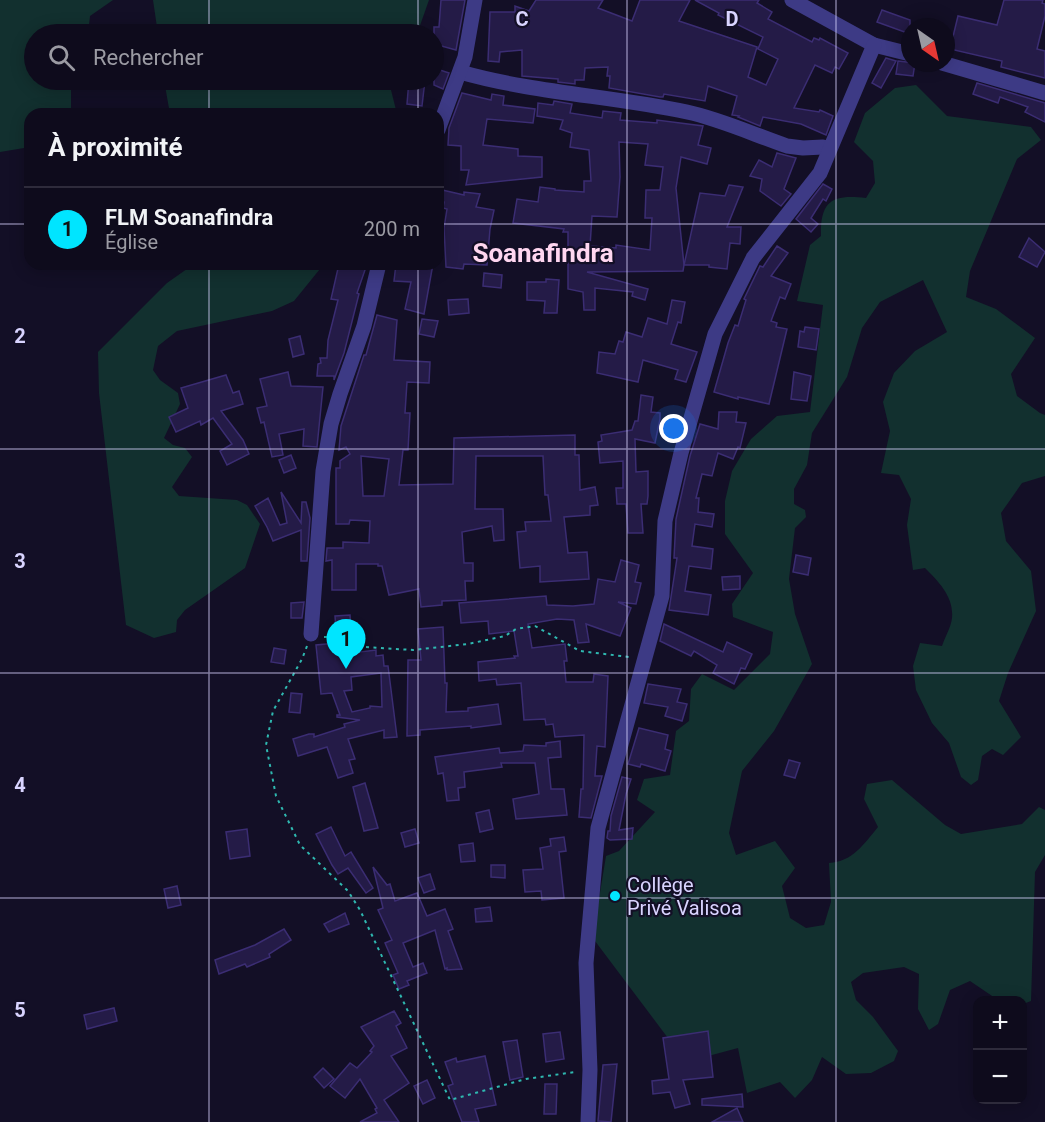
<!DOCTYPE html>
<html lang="fr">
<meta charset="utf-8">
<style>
body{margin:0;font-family:Roboto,sans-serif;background:#1c1929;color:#f1f3f6}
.controls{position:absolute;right:18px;bottom:18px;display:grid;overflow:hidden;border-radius:12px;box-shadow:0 3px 15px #0003}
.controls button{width:54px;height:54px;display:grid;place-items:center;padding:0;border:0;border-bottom:2px solid #2e2b3b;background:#0e0b1c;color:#f1f3f6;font:30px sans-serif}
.compass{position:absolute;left:901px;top:18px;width:54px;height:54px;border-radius:50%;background:#0e0b1c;box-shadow:0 3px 15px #0003;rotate:146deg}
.you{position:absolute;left:674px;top:429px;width:21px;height:21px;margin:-15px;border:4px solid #fff;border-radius:50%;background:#1a73e8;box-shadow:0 0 0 9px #1a73e833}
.badge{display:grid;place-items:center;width:39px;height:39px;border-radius:50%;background:#00e5ff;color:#111;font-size:20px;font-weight:700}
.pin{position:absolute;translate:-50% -50px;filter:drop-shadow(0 2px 3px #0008)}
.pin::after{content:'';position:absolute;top:32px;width:21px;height:18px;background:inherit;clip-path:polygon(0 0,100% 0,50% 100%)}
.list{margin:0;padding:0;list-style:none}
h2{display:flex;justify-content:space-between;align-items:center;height:78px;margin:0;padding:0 24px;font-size:26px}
h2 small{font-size:20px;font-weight:400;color:#9b9ba3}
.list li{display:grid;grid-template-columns:39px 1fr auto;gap:18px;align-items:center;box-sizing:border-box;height:84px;padding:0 24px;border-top:2px solid #2e2b3b}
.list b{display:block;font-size:22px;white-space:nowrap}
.list p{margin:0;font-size:20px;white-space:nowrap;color:#9b9ba3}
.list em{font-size:20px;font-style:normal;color:#9b9ba3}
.icon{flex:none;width:33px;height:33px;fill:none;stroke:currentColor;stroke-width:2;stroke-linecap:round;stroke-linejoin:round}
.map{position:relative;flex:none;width:1045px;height:1122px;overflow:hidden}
.search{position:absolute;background:#0e0b1c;box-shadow:0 3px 15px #0003;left:24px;top:24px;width:420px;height:66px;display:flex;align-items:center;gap:15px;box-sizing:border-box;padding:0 21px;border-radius:33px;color:#9b9ba3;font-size:22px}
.panel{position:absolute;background:#0e0b1c;box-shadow:0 3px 15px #0003;left:24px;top:108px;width:420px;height:162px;border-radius:18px}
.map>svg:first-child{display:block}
.green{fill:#12302f}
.building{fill:#241b47;stroke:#3b2d73;stroke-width:1.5;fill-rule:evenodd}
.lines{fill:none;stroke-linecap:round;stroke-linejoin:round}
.path{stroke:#2fb8b0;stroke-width:2;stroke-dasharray:3 4.5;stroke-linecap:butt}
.street{stroke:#3d3a85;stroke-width:15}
.grid{fill:none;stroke:#d9d4ff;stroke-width:1.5;stroke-opacity:0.55}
.poi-dot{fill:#00e5ff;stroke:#130f26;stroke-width:2}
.labels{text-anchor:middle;stroke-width:4.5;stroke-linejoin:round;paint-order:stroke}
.poi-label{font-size:20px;fill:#d9d4ff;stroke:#130f26;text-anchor:start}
.district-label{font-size:26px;font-weight:bold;fill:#ffd6f0;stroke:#130f26}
.grid-label{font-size:20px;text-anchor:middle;font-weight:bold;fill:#d9d4ff;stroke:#130f26;stroke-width:4.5;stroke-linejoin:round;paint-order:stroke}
</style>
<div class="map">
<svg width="1045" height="1122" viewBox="0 0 1045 1122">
<rect width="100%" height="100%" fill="#130f26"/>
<g class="green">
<path d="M0,0H113L90,16L88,34H34V80H73L71,83V114H30V147L0,152Z"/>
<path d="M153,0H429L417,34H158Z"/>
<path d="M164,80H391L390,86L397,114H170Z"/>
<path d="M916,85L947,116L1031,127L1041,140L1017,159L970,271L966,297L996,309L1035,338L1011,374L1017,396L1040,413L1045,415V476L1022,483L1001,513L1006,541L1031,571L1036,611L1008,673L999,701L1021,737L1003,755L992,749L982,756L978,780L971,785L961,777L949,743L932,723L916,690L913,666L920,643L942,646C945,637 951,627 952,618C954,597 939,582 925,568L913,570L907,525L911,499L899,475L881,473L890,431L883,402L894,373L915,351L947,332L923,280L880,302L862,328L847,377L812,433L807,465L794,489V504L805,510L806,517L795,528L789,579L795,614L812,664L774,731L742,771L729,833L736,855L775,841L795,868L782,886L790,918L806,928L824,925L831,902L829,863C852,862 864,844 878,827L864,799L867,784L892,780L945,825L961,834L1022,824L1039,807L1045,810V855L1035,872L1031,1001L1023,1004L1022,1000H998L970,981L950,990L938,1024L929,1030L918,1009L919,974L904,967L863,973L851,982L856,1000L873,1017L898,1051L894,1061L871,1073L846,1074L822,1057L812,1080L795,1098L780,1082L747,1093L738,1048L686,1062L595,941L597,911L606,856L619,851L655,812L637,800L644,779L670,775L676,731L689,721L691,689L702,674L734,690L770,654L773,632L733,617L732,604L753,573L725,534V501L732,471L751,439L777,416L810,412L823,305L797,301L810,245L821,236C820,200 833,194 866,198L875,183L873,161L854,142L865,113L895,88Z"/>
<path d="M194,264H324L294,301L272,311L177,331L158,346L153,370L160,380L178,393L180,404L164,438L173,445L185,448L192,457L172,487L179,496L237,500L247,505L260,524L245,568L185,610L177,620L176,632L154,638L126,625L99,393L98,352L167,283Z"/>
</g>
<g class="building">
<path d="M441,0H465L456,50L434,44V27H439Z"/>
<path d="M536,0H603L598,8L632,21L640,0H690L679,21L757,47L748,77L766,85L778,59L758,49L763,37L718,15L719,13L695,0H759L757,3L772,12L768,19L812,42L814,38L819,40L820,38L848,53L839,69L835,67L832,73L815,65L794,108L819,112L820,110L833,116L826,135L801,124L763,117L760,126L738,117L739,116L732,115L737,96L708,86L705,101L664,94L663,97H660L609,88L610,76H607L608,67L585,68L584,80H575V84L558,82V79L522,76V50L500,52L499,62L488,61L490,12H515V6L529,11Z"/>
<path d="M1004,0H1043L1042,3L1045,4V16L1037,49L1045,51V78L1001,67L1002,61L950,49L958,16L997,25Z"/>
<path d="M882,10L910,20V34L877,22Z"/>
<path d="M886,58L896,61L881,88L872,83Z"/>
<path d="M898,61L915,63L913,76L896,74Z"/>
<path d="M434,68L449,73L443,89L434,85Z"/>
<path d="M409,80H425L422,106L407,104Z"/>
<path d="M977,83L1045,103V122L1025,112L1028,107L1000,97L998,103L973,94Z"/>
<path d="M462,93L491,100L492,94L504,96L503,105L535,109L533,123L487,119L483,145L518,149V156L542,157V177L466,185L469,170H461V146L448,145L449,128Z"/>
<path d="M554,101L572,104L570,113L602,118L603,111L621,113L620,120L657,123V120L703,126L698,145L711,148L707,164L681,157L676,188L684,265L683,271L587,272L648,289L645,300L632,296L633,292L595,288V310H584L583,292L568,289V232H563L564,229L513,223L517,199L538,202L540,187L555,189V190L584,192V181H591L589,150L570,147L572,133L560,129L563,120L537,116L538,103L553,105ZM619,142L648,144L645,165L663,167L660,190H646L645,218H652L650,250L616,245V248L590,246L592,216L617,217L620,177Z"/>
<path d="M777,153L796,158L784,189L791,194L781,206L760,191L762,179L750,176L759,160L772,167Z"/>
<path d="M823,184L832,189L826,201L823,199L811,218L818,224L811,232L796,219Z"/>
<path d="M729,185L743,187L727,227H741L740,244L730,243L727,269L709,267V265H684L700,193L725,196Z"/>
<path d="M438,189L464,195V192L480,194L476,207L494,210L490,229L487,265L464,264L463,269L446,267L444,228L447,209L443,208L444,202L438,201Z"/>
<path d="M1029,238L1045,252L1037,267L1019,257Z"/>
<path d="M777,246L788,253L771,276L791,284L785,299L780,297L771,321L777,323L776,327L787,329L769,404L738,397V399L714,392L728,343L735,325L738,326L746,300L744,299L760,266L763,267Z"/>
<path d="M339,264H358L366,267L357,293L359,294L344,353L334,380V376H317L318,364L321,363L320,358H327L328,340L338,300L331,299Z"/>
<path d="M396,264H433L424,314L405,309L411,282L394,281Z"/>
<path d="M484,273L502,275L501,288L483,286Z"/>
<path d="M546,279L559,280L557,313H544L545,301L527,300V282H546Z"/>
<path d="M468,299L469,313L449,315L448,300Z"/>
<path d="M672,300L685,302L681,323L678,322L671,344L697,352L686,382L675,379L678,370L643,360L638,382L597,373L599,352L615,354L619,341L623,342L626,332L642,337L648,318L667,324Z"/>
<path d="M377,315L397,320L394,360L430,362L429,383L407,382L405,413H410L408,450H403L399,485L453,484L454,438L575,435V455H579L580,490L595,487L598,505L590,506V515L564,517L568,553L587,552L589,579L540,582V566L520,568L517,532L526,531L525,522L551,521L548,495H545L543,456H476L475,509H503L504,540L494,541L492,526L462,532L464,563H473V581H465L466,600L442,601V605L421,607L419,589L389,595L382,566H378V564H356V590H332V560L326,561L327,548H343V542L369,543L370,521L350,520L349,524H336V468H340V461L350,454L346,447L339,450L341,426L364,355H366ZM361,456L389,459L384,496H363Z"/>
<path d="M422,319L438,321L434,337L419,334Z"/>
<path d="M805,327L819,329L816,350L798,347L800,331L804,332Z"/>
<path d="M300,336L304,354L293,357L289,339Z"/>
<path d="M288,372L291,386L323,387L317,447L303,446L304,429L279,434L283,455L272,457L264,422L261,423L257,408L267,406L260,379Z"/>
<path d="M794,372L811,376L807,401L791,399Z"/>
<path d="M226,375L233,393L239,391L243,404L221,411L243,440L249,454L227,465L220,451L232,444L213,418L201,425L200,421L176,432L169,417L188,408L181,388Z"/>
<path d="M641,395L653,397L651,412L660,413V419L655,443L635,439L636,472L648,471V496L647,504H641L643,533H628L626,504H617L616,488H623V461L600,463L598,442L602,441L601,435L632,430L635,421H638Z"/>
<path d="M719,412H737L736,422L746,423L740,448L738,447L733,459L718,453L712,476L702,474L696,498H699L698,512L714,514L712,527L695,524L692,546L713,549L711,569L689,566L685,591L711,595L708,615L669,610L677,558H674L676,519L690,456L700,424L718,429Z"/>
<path d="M291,455L296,468L284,473L279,460Z"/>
<path d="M281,492L301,523L302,502H306L310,518L307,561H301V530L273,541L267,527L255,506L268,498L280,525L287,523Z"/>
<path d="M796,555L811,558L808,575L793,572Z"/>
<path d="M621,560L639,565L635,582L641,583L636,604L618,602L631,608L620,636L586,624L589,642L578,643L574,620L557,619L528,624L532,648L565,644L567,661H564L566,682H593L594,674L608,676L605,747L597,746L595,776H602L591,818L579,817L581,789H583L584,735L555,737L553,724L546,725L545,719L524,720L521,683L497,685L496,679L479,681L478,662L515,658L514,656H518L514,631L489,634L488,621L461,623L459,603L546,596L547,605L573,606L594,604L598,579L615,582Z"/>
<path d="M740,576V589L723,590L722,577Z"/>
<path d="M304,602L302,618H291V603Z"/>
<path d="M350,615L352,653L376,650V656L383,655L384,666H388L397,737L384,738V730L348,739L355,759L349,760L353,773L338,778L327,747L298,756L293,739L309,734H314V737L345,727L344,724L360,720L337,717V715H340L332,693L321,694L316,645L337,643L335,616ZM381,673L382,707L370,706V708L352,712L344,691L352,690L351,677Z"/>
<path d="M664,624L723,652L727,642L752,654L745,669L741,668L734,684L713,673L717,665L694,651L691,656L660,641Z"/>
<path d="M443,627L445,683H447L446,712L468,711V708L498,704L501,724L471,728V726L420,730V735L407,736L408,660H421L418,629Z"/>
<path d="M274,648L286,650L284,664L271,662Z"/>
<path d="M648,684L681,689L677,702L687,704L682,721L665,716L668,707L644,703Z"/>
<path d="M291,693L302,694L300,713L289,712Z"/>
<path d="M639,728L668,735L665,749L671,751L665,771L641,764L640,767L628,764Z"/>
<path d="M560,741L561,757L548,758L551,789H564L567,815L516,819L513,799L539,794L535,763H501L502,767L464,772L465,787L458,788L459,800L447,801L443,773L438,774L435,757L499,748L500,753L523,751L524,745L546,746V743Z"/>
<path d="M789,760L800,763L795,778L784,775Z"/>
<path d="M622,777L631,779L626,794L619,830L633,828L632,839L610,840L607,838L608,831H610L611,816Z"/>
<path d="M365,783L378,828L364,831L353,787Z"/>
<path d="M489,810L493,829L480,832L476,813Z"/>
<path d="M331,827L345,856L351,852L373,888L366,893L348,868L338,874L332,865L316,834Z"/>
<path d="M247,829L250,856L230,859L226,832Z"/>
<path d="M415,829L419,843L405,847L401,833Z"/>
<path d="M564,837L566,851L559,852L564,898L542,900L541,891L525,892L523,870L543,869L540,848L551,846L550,839Z"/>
<path d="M473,843L475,861L461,862L459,845Z"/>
<path d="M491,865H505V878L491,877Z"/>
<path d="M373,867L387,885L390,884L395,901L417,893L427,916L445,909L453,929L448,931L462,969L447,970V968L445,969L435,930L403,943L413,967L423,963L427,973L407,981L409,985L399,989L393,975L398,973L385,943L392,940L378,910L383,908Z"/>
<path d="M430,874L435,889L424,893L418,878Z"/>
<path d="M177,886L181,905L168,908L164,889Z"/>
<path d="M490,907L492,921L476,922L475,909Z"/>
<path d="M345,913L349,924L329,932L324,924Z"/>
<path d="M284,929L291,940L269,954L270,957L247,967L245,964L219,974L215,960L255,945Z"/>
<path d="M114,1008L117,1021L87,1029L84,1015Z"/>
<path d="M394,1011L401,1023L396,1026L407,1048L391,1056L409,1083L384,1100L399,1122H360L377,1113L375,1109L377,1108L360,1079L345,1098L330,1086L350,1063L357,1068L372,1052L370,1051L374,1046L361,1027Z"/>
<path d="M708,1031L713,1077L683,1080L690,1104L675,1108L670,1092L653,1094L652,1081L669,1079L663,1038Z"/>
<path d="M560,1032L564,1059L546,1062L543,1034Z"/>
<path d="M517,1040L523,1077L510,1080L503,1042Z"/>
<path d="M485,1056L496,1105L475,1109L479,1122H462L448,1086L453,1084L445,1062L456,1058L457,1062Z"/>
<path d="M617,1064L611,1122L598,1121L603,1065Z"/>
<path d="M323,1068L334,1079L324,1088L314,1077Z"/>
<path d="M427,1080L435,1098L423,1104L414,1086Z"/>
<path d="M545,1084H557L556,1114H544Z"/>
<path d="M742,1094L743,1107L702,1105V1099Z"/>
<path d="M737,1108L743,1122H712Z"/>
</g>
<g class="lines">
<g class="path">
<path d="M324,637H336L348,646L413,650L468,644L505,636L516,629L535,626L580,651L629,657"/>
<path d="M307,646L302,659L273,711L266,745L276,796L300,845L348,891L360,910L450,1100L526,1079L575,1072"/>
</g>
<g class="street">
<path d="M792,0L874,45L910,54"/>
<path d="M942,63L1045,93"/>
<path d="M460,72C534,93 612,96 687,112C720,119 755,135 787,146L803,148L823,147"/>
<path d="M438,130L465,57L475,0"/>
<path d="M311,634L323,471L331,424L340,394L364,326L379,264"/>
<path d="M588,1122L590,1070L586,963L598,828L662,596L665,521L681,453L715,334L753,258L820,173L874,45"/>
</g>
</g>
<path class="grid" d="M209,0V34M418,0V34M627,0V1122M836,0V1122M209,80V114M418,80V114M0,224H30M438,224H1045M209,264V1122M418,264V1122M0,449H1045M0,673H1045M0,898H1045"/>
<circle class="poi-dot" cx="615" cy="896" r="6"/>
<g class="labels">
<g class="poi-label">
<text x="627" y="892">Collège<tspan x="627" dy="23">Privé Valisoa</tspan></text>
</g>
<g class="district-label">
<text x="543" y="262">Soanafindra</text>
</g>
</g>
<g class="grid-label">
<text x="522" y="26">C</text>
<text x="732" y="26">D</text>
<text x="20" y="343">2</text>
<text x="20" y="568">3</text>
<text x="20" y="792">4</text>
<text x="20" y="1017">5</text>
</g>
</svg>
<div class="controls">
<button>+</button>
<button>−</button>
</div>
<svg class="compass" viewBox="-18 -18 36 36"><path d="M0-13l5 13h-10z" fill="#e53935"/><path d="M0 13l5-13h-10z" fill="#9b9ba3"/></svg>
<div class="you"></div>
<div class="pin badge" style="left:346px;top:669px">1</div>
<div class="search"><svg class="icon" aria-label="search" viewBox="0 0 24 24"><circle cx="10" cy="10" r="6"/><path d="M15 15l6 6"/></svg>Rechercher</div>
<section class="panel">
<h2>À proximité<small></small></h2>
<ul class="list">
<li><span class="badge">1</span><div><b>FLM Soanafindra</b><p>Église</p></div><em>200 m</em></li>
</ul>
</section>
</div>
